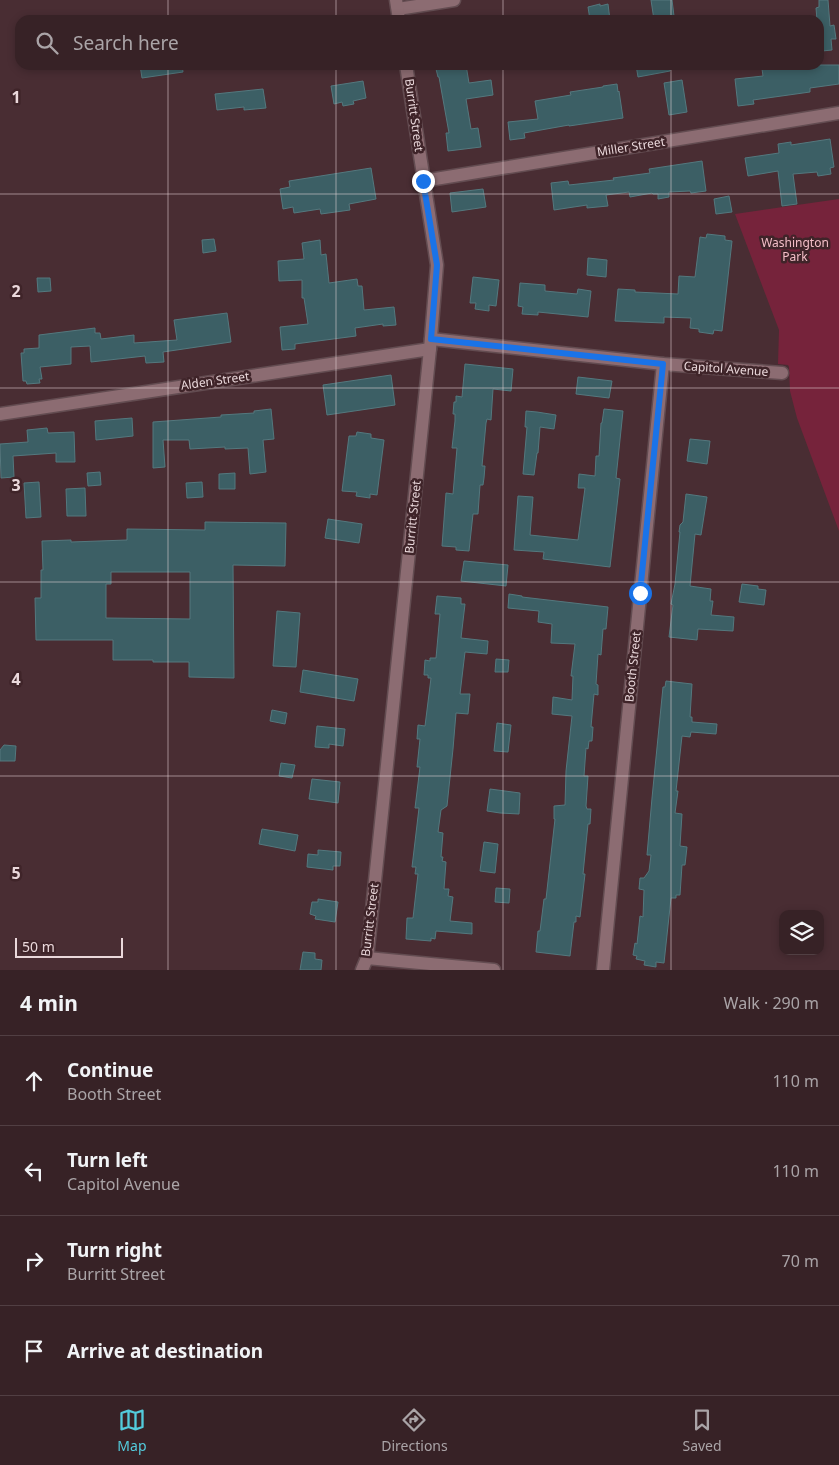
<!DOCTYPE html>
<meta charset="utf-8">
<style>
body{margin:0;font-family:"Noto Sans",sans-serif;background:#3e2a2e;color:#f1f3f6}
.controls{position:absolute;right:15px;bottom:15px;display:grid;overflow:hidden;border-radius:10px;box-shadow:0 2px 8px #0003}
.controls button{width:45px;height:45px;display:grid;place-items:center;padding:0;border:0;border-bottom:1px solid #513f43;background:#372226;color:#f1f3f6;font:25px sans-serif}
.scale{position:absolute;left:15px;bottom:12px;width:108px;box-sizing:border-box;padding-left:5px;border:2px solid #ead8db;border-top:0;font-size:14px;line-height:18px;white-space:nowrap;color:#ead8db;-webkit-text-stroke:4px #3f2429;paint-order:stroke}
.stop{position:absolute;width:15px;height:15px;margin:-11px;border:4px solid #1a73e8;border-radius:50%;background:#fff}
.stop.end{background:#1a73e8;border-color:#fff;box-shadow:0 1px 5px #0008}
.list{margin:0;padding:0;list-style:none}
h2{display:flex;justify-content:space-between;align-items:center;height:65px;margin:0;padding:0 20px;font-size:21px}
h2 small{font-size:16px;font-weight:400;color:#aaa4a7}
.list li{display:grid;grid-template-columns:32px 1fr auto;gap:15px;align-items:center;box-sizing:border-box;height:90px;padding:0 20px;border-top:1px solid #513f43}
.list b{display:block;font-size:19px;white-space:nowrap}
.list p{margin:0;font-size:16px;white-space:nowrap;color:#aaa4a7}
.list em{font-size:16px;font-style:normal;color:#aaa4a7}
.icon{flex:none;width:28px;height:28px;fill:none;stroke:currentColor;stroke-width:2;stroke-linecap:round;stroke-linejoin:round}
.map{position:relative;flex:none;width:839px;height:970px;overflow:hidden}
.search{position:absolute;background:#372226;box-shadow:0 2px 8px #0003;left:15px;right:15px;top:15px;height:55px;display:flex;align-items:center;gap:12px;box-sizing:border-box;padding:0 18px;border-radius:15px;color:#aaa4a7;font-size:19px}
.sheet{height:425px;background:#372226}
nav{display:flex;justify-content:space-around;align-items:center;box-sizing:border-box;height:70px;border-top:1px solid #513f43;background:#372226;font-size:14px;color:#aaa4a7}
nav a{display:grid;justify-items:center;gap:2px}
nav .on{color:#53cbdc}
.map>svg:first-child{display:block}
.green{fill:#76233b}
.building{fill:#3c5f65;stroke:#54787e;fill-rule:evenodd}
.lines{fill:none;stroke-linecap:round;stroke-linejoin:round}
.street-casing{stroke:#634c51;stroke-width:15}
.secondary-casing{stroke:#634c51;stroke-width:15}
.street{stroke:#8c6c72;stroke-width:12}
.secondary{stroke:#8c6c72;stroke-width:12}
.route{stroke:#1a73e8;stroke-width:6}
.grid{fill:none;stroke:#ead8db;stroke-width:1;stroke-opacity:0.55}
.labels{text-anchor:middle;stroke-width:5;stroke-linejoin:round;paint-order:stroke}
.street-label{font-size:12px;fill:#ead8db;stroke:#3f2429}
.park-label{font-size:12px;fill:#f4bfc8;stroke:#3f2429}
.grid-label{font-size:16px;text-anchor:middle;font-weight:bold;fill:#ead8db;stroke:#3f2429;stroke-width:5;stroke-linejoin:round;paint-order:stroke}
</style>
<div class="map">
<svg width="839" height="970" viewBox="0 0 839 970">
<rect width="100%" height="100%" fill="#492d33"/>
<path class="green" d="M839,199V531L797,418L790,391L789,367L788,365L778,364L779,330L735,214Z"/>
<g class="building">
<path d="M651,0H672L674,16H671L672,20H654Z"/>
<path d="M819,0H828L830,26L834,25L836,39H831L832,50L822,51L819,20H817L816,8L819,7Z"/>
<path d="M600,4V6L608,4L610,20H590L588,7Z"/>
<path d="M140,65H182L183,72L142,78Z"/>
<path d="M435,65H466L469,83L491,80L493,95L466,99L471,129L478,128L481,147L448,151L446,133H449L439,77H438Z"/>
<path d="M636,65H670V71L638,77Z"/>
<path d="M764,65H839V84L810,88V92L753,100L754,104L738,106L735,79L763,76L762,69L765,68Z"/>
<path d="M682,80L687,112L669,115L664,83Z"/>
<path d="M363,81L366,98L353,101L354,104L343,106L342,102L334,104L331,86Z"/>
<path d="M617,84L618,92L619,91L623,118L569,126V125L524,133L525,138L510,140L508,122L538,119L535,101L571,95L570,92L603,87V86Z"/>
<path d="M263,89L266,108L244,110V107L217,110L215,94Z"/>
<path d="M830,139L834,167L830,168L831,174L818,176L817,172L793,174L797,204L782,206L778,171L748,176L745,158L779,153L778,144L791,142V145Z"/>
<path d="M702,161L706,191L691,193L690,191L669,192V197L658,199V194H653L652,193L630,197L629,192L606,195L608,206L587,208V205L554,210L551,183L568,181L569,185L614,180L613,178L650,173L649,169Z"/>
<path d="M371,168L376,199L349,204L350,210L321,214L320,209L294,213L293,207L283,209L280,189L290,187L289,181Z"/>
<path d="M483,189L486,207L452,212L450,193Z"/>
<path d="M729,196L732,212L716,214L714,199Z"/>
<path d="M707,234L725,236V240L732,241L722,331L714,330L713,334L699,332V329L690,328L691,318L664,317V323L615,321L618,289L635,290V292L678,294L679,276L695,277L700,237L706,238Z"/>
<path d="M214,239L216,251L203,253L202,240Z"/>
<path d="M320,240L321,255L326,254L329,283L357,279L358,286H362L364,310L394,307L396,325L383,326V324L355,328L356,336L295,344V349L282,350L280,327L308,324L304,298H302V280L279,281L278,261L304,259L302,243Z"/>
<path d="M588,258L607,260L606,277L587,275Z"/>
<path d="M473,277L499,280L496,306L489,305V311L475,309L476,303H470Z"/>
<path d="M37,278H50L51,291L38,292Z"/>
<path d="M520,283L545,285V291L577,294L578,289L591,291L588,317L538,312V315L522,314L523,307L518,306Z"/>
<path d="M227,313L231,342L163,352L164,362L146,363L145,356L91,362L90,346L71,347V364L40,367L42,379H39L40,383L27,384L26,381H23L21,353H24V349L39,348V335L95,328V333H100L101,339L134,335V343L177,340L174,320Z"/>
<path d="M465,364L513,369L511,391L493,389L491,420L487,419L486,423L482,466H485L484,478L483,485H480L478,514H473L469,551L456,550V547L442,546L446,493L453,494L457,448H452L455,421V414H453L454,402H456V396L462,397Z"/>
<path d="M391,375L395,405L327,415L323,385Z"/>
<path d="M578,377L612,381L609,398L576,394Z"/>
<path d="M271,409L274,439L263,440L266,472L250,474L248,448L225,449V447L190,449L189,440H163L165,467L153,468V422L221,417V415L254,413V411Z"/>
<path d="M604,409L623,411L616,478L620,479L610,567L543,559L544,552L514,550L518,496L533,497L530,535L578,540L585,488H578L579,474L595,476L596,456H599L601,423H602Z"/>
<path d="M526,411L537,412L556,415L554,429L540,427L538,453H537L534,475L523,474L527,427H525Z"/>
<path d="M132,418L133,436L96,440L95,421Z"/>
<path d="M47,428L48,433L74,432L75,462H56V453L13,456L14,477L1,478L0,444L28,442L27,430Z"/>
<path d="M357,432L371,434V438L384,440L377,495L370,494V498L356,496L357,492L342,491L349,436H356Z"/>
<path d="M690,439L710,441L707,464L687,461Z"/>
<path d="M100,472L101,485L88,486L87,473Z"/>
<path d="M235,473V489H219V474Z"/>
<path d="M39,482L41,517L26,518L24,483Z"/>
<path d="M202,482L203,497L187,498L186,483Z"/>
<path d="M85,488L86,516H67L66,489Z"/>
<path d="M686,494L707,497L701,535L695,534L690,586L711,589L710,601H713L711,615L734,617L733,631L698,629L697,640L669,637L673,605L671,604L675,584L680,532H679L680,525L683,522Z"/>
<path d="M328,519L362,524L359,543L325,538Z"/>
<path d="M205,522L286,523L285,566L233,565L234,678L189,677V662H153V660H113V640H36L35,598H41V570H43L42,541L71,540V542L127,540V529L205,530ZM111,572H190V619L106,618V584H111Z"/>
<path d="M464,561L508,565L506,586L461,581Z"/>
<path d="M742,584L758,586V589L766,590L764,605L739,602Z"/>
<path d="M509,594L522,596V597L608,607L606,629H603L601,655L598,654L596,684L598,685V695L594,694L591,727H593L592,741H589L588,749L586,748L584,776H588L586,806L587,809H591L590,824H588L583,874H585L580,917L576,916V922H574L570,956L536,952L538,931H540L544,899H546L555,819H554V806L565,805L566,771L572,716L552,714L553,697L572,700L573,676H571L575,644L551,643L552,624L538,622L539,611L508,608Z"/>
<path d="M437,596L461,598V604H465L461,638L488,641L487,654L465,652L460,694H470L468,714L456,713L453,749L447,806L441,810L438,832L443,833L441,857H443L442,861L446,862L444,889H449L448,896L453,897L450,921L472,923V934L436,931L435,939L431,938V941L406,939L407,918H413L418,874H415L416,867H412L419,808H415L420,767H417L420,739H417L418,725L425,726L431,678H428V675H424L425,660L430,661V658H436L440,614H435Z"/>
<path d="M277,611L300,613L296,667L273,666Z"/>
<path d="M496,659L509,660L508,672H495Z"/>
<path d="M303,670L358,679L354,701L300,692Z"/>
<path d="M666,681L692,684L690,717H692V722L717,724L716,734L691,732L690,737L682,736L676,791H678L675,813L682,814L680,846L687,847L685,865H682L680,895H676V898H671L664,963L656,962V967L644,965L645,961L636,959L637,956L633,955L635,943L637,944L640,916L643,917L644,890L639,889L640,878H644L649,871L651,855H647L652,798L663,687H665Z"/>
<path d="M272,710L287,713L285,724L270,721Z"/>
<path d="M497,723L511,725L508,752L494,751Z"/>
<path d="M317,726L345,729L343,746L329,744V748L315,747Z"/>
<path d="M4,745L16,746L15,761H0V750Z"/>
<path d="M281,763L295,765L292,778L279,776Z"/>
<path d="M312,779L340,782L338,803L309,799Z"/>
<path d="M490,789L520,793L519,814L500,813L487,811Z"/>
<path d="M262,829L298,835L295,851L259,844Z"/>
<path d="M484,842L498,844L495,873L480,871Z"/>
<path d="M318,850L341,852L340,866H333V870L307,867L308,854L318,855Z"/>
<path d="M496,888L510,889L509,903L495,902Z"/>
<path d="M318,899L338,902L335,922L315,919L316,916L310,914L312,902H318Z"/>
<path d="M303,952L315,953V959L322,960L321,970H300Z"/>
</g>
<g class="lines">
<defs>
<g id="street">
<path d="M398,9L454,0"/>
<path d="M423,181L839,113"/>
<path d="M431,339L663,364L782,373"/>
<path d="M0,414L430,349"/>
<path d="M367,958L494,970"/>
<path d="M603,970L663,364"/>
</g>
<g id="secondary">
<path d="M396,0L399,20"/>
<path d="M362,970L367,958L430,349L437,265L406,65"/>
</g>
</defs>
<use href="#street" class="street-casing"/>
<use href="#secondary" class="secondary-casing"/>
<use href="#street" class="street"/>
<use href="#secondary" class="secondary"/>
</g>
<g class="lines">
<path class="route" d="M423,181L437,265L431,339L663,364L640,593"/>
</g>
<path class="grid" d="M168,0V20M336,0V20M503,0V20M671,0V20M168,65V970M336,65V970M503,65V970M671,65V970M0,194H839M0,388H839M0,582H839M0,776H839"/>
<g class="labels">
<g class="street-label">
<text transform="translate(414 115) rotate(82)" y="4">Burritt Street</text>
<text transform="translate(631 147) rotate(-9)" y="4">Miller Street</text>
<text transform="translate(726 369) rotate(4)" y="4">Capitol Avenue</text>
<text transform="translate(215 381) rotate(-8)" y="4">Alden Street</text>
<text transform="translate(413 517) rotate(-84)" y="4">Burritt Street</text>
<text transform="translate(633 667) rotate(-84)" y="4">Booth Street</text>
<text transform="translate(370 920) rotate(-83)" y="4">Burritt Street</text>
</g>
<g class="park-label">
<text x="795" y="247">Washington<tspan x="795" dy="14">Park</tspan></text>
</g>
</g>
<g class="grid-label">
<text x="16" y="103">1</text>
<text x="16" y="297">2</text>
<text x="16" y="491">3</text>
<text x="16" y="685">4</text>
<text x="16" y="879">5</text>
</g>
</svg>
<div class="controls">
<button><svg class="icon" aria-label="layers" viewBox="0 0 24 24"><path d="M12 4l9 5-9 5-9-5zM3 14l9 5 9-5"/></svg></button>
</div>
<div class="scale">50 m</div>
<div class="stop" style="left:640px;top:593px"></div>
<div class="stop end" style="left:423px;top:181px"></div>
<div class="search"><svg class="icon" aria-label="search" viewBox="0 0 24 24"><circle cx="10" cy="10" r="6"/><path d="M15 15l6 6"/></svg>Search here</div>
</div>
<section class="sheet">
<h2>4 min<small>Walk · 290 m</small></h2>
<ul class="list">
<li><svg class="icon" aria-label="ahead" viewBox="0 0 24 24"><path d="M12 20V5M6 11l6-6 6 6"/></svg><div><b>Continue</b><p>Booth Street</p></div><em>110 m</em></li>
<li><svg class="icon" aria-label="left" viewBox="0 0 24 24"><path d="M17 20v-9H6M10 6l-5 5 5 5"/></svg><div><b>Turn left</b><p>Capitol Avenue</p></div><em>110 m</em></li>
<li><svg class="icon" aria-label="right" viewBox="0 0 24 24"><path d="M7 20v-9h11M14 6l5 5-5 5"/></svg><div><b>Turn right</b><p>Burritt Street</p></div><em>70 m</em></li>
<li><svg class="icon" aria-label="arrive" viewBox="0 0 24 24"><path d="M6 21V4h12l-3 4 3 4H6"/></svg><div><b>Arrive at destination</b></div></li>
</ul>
</section>
<nav>
<a class="on"><svg class="icon" aria-label="map" viewBox="0 0 24 24"><path d="M3 6l6-2 6 2 6-2v14l-6 2-6-2-6 2zM9 4v14M15 6v14"/></svg>Map</a>
<a><svg class="icon" aria-label="directions" viewBox="0 0 24 24"><path d="M12 3l9 9-9 9-9-9zM9 14v-3h6M13 9l2 2-2 2"/></svg>Directions</a>
<a><svg class="icon" aria-label="saved" viewBox="0 0 24 24"><path d="M7 4h10v16l-5-4-5 4z"/></svg>Saved</a>
</nav>
